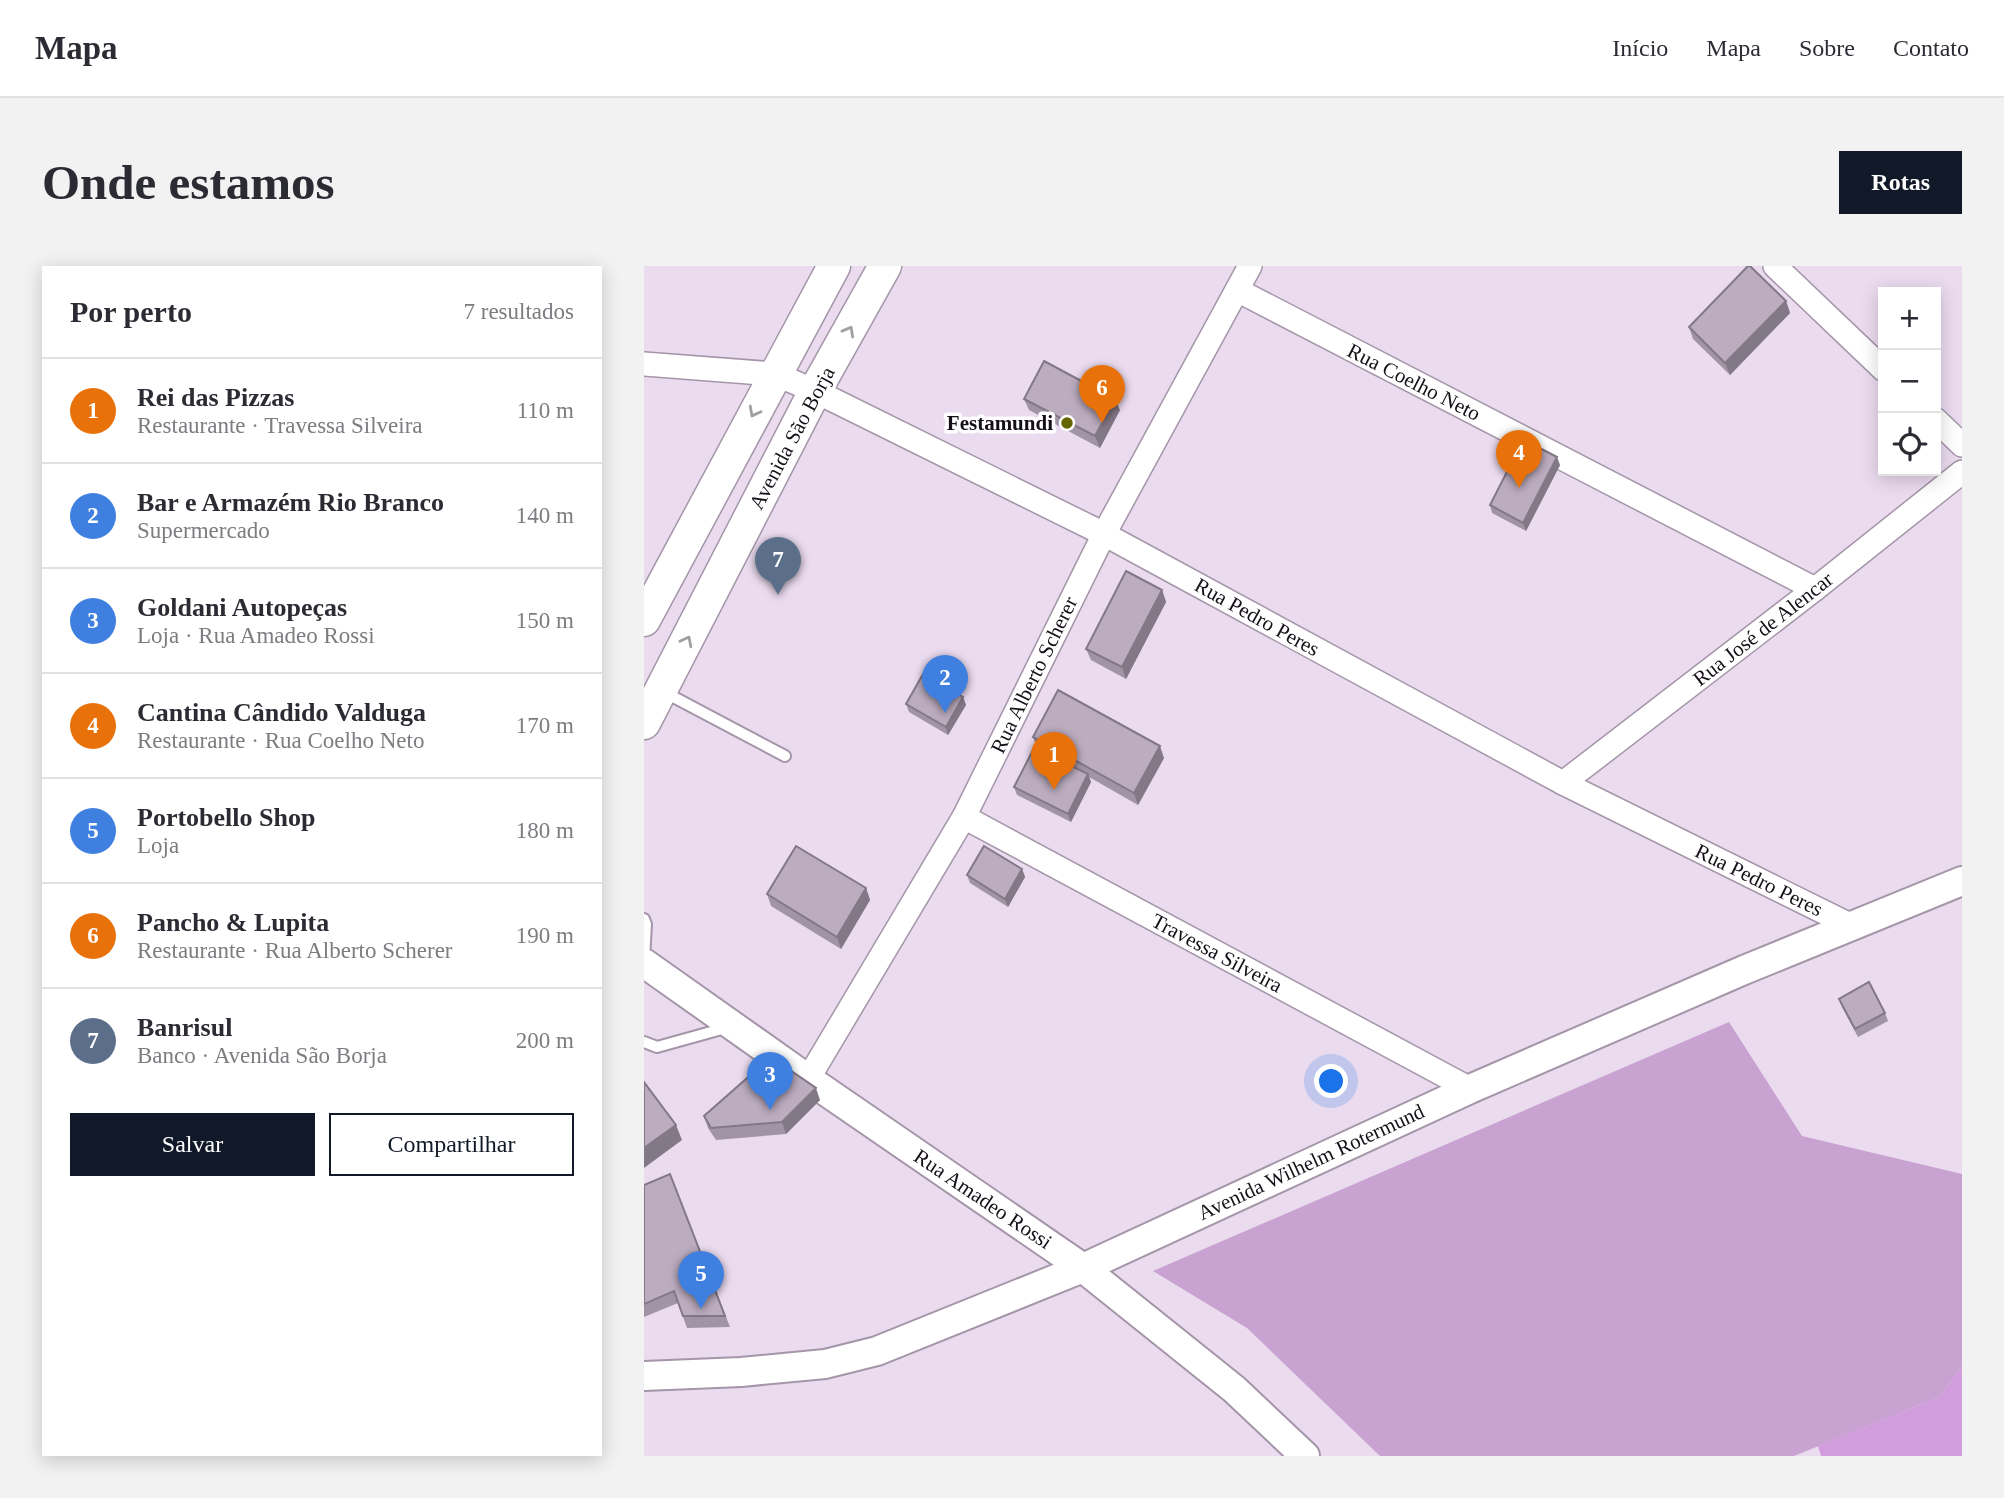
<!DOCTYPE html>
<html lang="pt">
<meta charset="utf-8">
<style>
body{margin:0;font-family:"Times New Roman",serif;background:#f2f2f3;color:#2b2b33}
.controls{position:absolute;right:21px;top:21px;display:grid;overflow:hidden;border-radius:0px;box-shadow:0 4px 18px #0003}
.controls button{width:63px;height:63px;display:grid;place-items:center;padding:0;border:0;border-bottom:2px solid #e1e1e2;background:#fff;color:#2b2b33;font:35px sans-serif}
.you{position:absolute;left:688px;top:816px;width:24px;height:24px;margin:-18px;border:5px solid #fff;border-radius:50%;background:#1a73e8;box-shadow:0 0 0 10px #1a73e833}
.badge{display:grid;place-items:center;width:46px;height:46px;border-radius:50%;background:#111827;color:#fff;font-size:23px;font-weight:700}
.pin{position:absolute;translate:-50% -58px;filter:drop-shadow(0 2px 4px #0008)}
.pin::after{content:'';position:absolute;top:37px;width:24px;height:21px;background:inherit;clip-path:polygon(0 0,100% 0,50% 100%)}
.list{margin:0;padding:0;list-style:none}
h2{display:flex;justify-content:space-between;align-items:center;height:91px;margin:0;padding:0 28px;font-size:30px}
h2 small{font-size:23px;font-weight:400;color:#7c7c81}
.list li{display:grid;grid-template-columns:46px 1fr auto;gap:21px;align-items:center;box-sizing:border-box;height:105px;padding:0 28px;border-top:2px solid #e1e1e2}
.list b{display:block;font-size:26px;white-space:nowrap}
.list p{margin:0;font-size:23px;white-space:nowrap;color:#7c7c81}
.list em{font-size:23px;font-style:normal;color:#7c7c81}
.actions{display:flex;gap:14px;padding:21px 28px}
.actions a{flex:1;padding:16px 0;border:2px solid #111827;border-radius:0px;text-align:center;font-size:24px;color:#111827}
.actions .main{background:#111827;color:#fff}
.icon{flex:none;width:38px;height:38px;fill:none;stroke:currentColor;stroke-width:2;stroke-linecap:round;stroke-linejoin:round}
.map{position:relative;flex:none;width:1318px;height:1190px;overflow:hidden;border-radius:0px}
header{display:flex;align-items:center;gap:42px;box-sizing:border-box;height:98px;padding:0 35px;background:#fff;border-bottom:2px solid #e1e1e2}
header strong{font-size:33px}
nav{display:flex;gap:38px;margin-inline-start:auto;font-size:24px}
.intro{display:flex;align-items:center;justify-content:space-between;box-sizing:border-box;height:168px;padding:0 42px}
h1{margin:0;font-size:49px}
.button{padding:18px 32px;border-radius:0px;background:#111827;color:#fff;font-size:24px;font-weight:700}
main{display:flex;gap:42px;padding:0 42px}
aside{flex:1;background:#fff;border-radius:0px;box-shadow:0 4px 18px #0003}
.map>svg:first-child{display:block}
.green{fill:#c8a2d0}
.forest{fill:#d29ddd}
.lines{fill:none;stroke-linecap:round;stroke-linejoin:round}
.service-casing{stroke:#a495a8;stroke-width:14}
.minor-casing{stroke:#a495a8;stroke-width:26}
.tertiary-casing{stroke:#a495a8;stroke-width:32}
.secondary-casing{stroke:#a495a8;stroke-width:35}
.service{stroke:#fff;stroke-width:10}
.minor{stroke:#fff;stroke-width:23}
.tertiary{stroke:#fff;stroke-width:28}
.secondary{stroke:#fff;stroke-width:32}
.wall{fill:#a194a4}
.shaded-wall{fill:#837886}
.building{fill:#bbacbf;stroke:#837886;stroke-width:2}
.oneway{stroke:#a19fa2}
.poi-dot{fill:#646500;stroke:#fff;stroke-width:2.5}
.labels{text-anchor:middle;stroke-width:7;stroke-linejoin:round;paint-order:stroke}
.street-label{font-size:21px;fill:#151017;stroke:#fff}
.poi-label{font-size:21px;font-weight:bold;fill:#151017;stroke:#fff;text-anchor:end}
</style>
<header>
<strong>Mapa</strong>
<nav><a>Início</a><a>Mapa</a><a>Sobre</a><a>Contato</a></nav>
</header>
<div class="intro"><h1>Onde estamos</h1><a class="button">Rotas</a></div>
<main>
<aside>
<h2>Por perto<small>7 resultados</small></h2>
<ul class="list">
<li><span class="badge" style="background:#e8710a">1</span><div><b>Rei das Pizzas</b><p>Restaurante · Travessa Silveira</p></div><em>110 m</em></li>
<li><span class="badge" style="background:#3f7fe0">2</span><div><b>Bar e Armazém Rio Branco</b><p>Supermercado</p></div><em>140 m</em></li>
<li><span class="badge" style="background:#3f7fe0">3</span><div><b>Goldani Autopeças</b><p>Loja · Rua Amadeo Rossi</p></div><em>150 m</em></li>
<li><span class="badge" style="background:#e8710a">4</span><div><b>Cantina Cândido Valduga</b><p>Restaurante · Rua Coelho Neto</p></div><em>170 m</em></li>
<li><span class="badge" style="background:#3f7fe0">5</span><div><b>Portobello Shop</b><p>Loja</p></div><em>180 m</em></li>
<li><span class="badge" style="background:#e8710a">6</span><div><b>Pancho &amp; Lupita</b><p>Restaurante · Rua Alberto Scherer</p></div><em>190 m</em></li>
<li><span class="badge" style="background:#5c6f8a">7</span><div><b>Banrisul</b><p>Banco · Avenida São Borja</p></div><em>200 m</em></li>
</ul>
<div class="actions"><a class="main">Salvar</a><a>Compartilhar</a></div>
</aside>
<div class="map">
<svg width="1318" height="1190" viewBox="0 0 1318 1190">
<rect width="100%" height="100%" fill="#ebdbef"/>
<path class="green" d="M1085,756L1158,870L1318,908V1101L1295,1131L1150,1190H736L603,1062L509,1005Z"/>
<path class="forest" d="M1318,1101V1190H1177L1174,1180L1295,1131Z"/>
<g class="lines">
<defs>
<g id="service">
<path d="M20,426L141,490"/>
<path d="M0,653L2,658L0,694"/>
<path d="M0,776L13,781L85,761"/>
</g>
<g id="minor">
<path d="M1131,0L1239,103"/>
<path d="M593,24L1171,323"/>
<path d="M0,98L131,108L171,125L460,268L919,517L1208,660"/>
<path d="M1292,154L1318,179"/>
<path d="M919,517L1171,323L1318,206"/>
<path d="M320,551L826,823"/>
<path d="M164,813L320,551L460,268L606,0"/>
</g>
<g id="tertiary">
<path d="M0,697L164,813L439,1002L590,1123L661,1190"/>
<path d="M0,1110L97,1106L181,1098L233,1085L439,1002L826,823L1100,704L1318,615"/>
</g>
<g id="secondary">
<path d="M0,354L190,0"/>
<path d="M0,457L171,125L241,0"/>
</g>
</defs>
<use href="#service" class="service-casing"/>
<use href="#minor" class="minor-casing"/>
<use href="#tertiary" class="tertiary-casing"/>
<use href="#secondary" class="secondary-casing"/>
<use href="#service" class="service"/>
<use href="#minor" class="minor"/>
<use href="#tertiary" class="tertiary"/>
<use href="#secondary" class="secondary"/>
</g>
<g class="wall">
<path d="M1142,35L1146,47L1086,109L1049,73L1045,61Z"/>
<path d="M380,133L476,144L456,182L385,144Z"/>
<path d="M879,196L916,199L882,265L848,247L846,239Z"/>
<path d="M518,324L522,336L482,413L447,394L442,383Z"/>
<path d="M319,431L322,439L304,469L265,446L262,438Z"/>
<path d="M389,471L520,492L494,539L445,511L447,516L427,556L373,529L370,521L404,488L393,482Z"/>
<path d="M378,603L381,611L364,641L326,617L323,609Z"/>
<path d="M222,622L226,634L197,683L127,640L123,628Z"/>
<path d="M1195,733L1241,747L1244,755L1214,771L1198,741Z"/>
<path d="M176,834L142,868L72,874L64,862L60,850Z"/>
<path d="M26,908L86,1061L43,1062L34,1037L0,1051V919Z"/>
</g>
<g class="shaded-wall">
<path d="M1142,35L1146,47L1086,109L1081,97Z"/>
<path d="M471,133L476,144L456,182L451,170Z"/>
<path d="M913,191L916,199L882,265L879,257Z"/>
<path d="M518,324L522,336L482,413L478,401Z"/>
<path d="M319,431L322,439L304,469L302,461Z"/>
<path d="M516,480L520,492L494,539L490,527Z"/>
<path d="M444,508L447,516L427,556L424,548Z"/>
<path d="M378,603L381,611L364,641L361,633Z"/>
<path d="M222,622L226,634L197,683L193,671Z"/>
<path d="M172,822L176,834L142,868L138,856Z"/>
<path d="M32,859L38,874L0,902V882Z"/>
</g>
<g class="building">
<path d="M1104,0H1106L1142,35L1081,97L1045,61Z"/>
<path d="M400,95L471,133L451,170L380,133Z"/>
<path d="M888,178L913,191L879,257L846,239L870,192L879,196Z"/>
<path d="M482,305L518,324L478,401L442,383Z"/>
<path d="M279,408L319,431L302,461L262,438Z"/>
<path d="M414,424L516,480L490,527L389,471Z"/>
<path d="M390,482L444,508L424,548L370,521Z"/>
<path d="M152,580L222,622L193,671L123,628Z"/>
<path d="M340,580L378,603L361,633L323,609Z"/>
<path d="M1225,716L1241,747L1211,763L1195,733Z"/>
<path d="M127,791L172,822L138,856L67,862L60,850Z"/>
<path d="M0,816L32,859L0,882Z"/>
<path d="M26,908L81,1050H39L30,1025L0,1038V919Z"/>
</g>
<defs><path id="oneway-chevron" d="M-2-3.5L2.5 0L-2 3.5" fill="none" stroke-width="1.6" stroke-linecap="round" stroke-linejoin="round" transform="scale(1.75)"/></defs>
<g class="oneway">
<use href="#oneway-chevron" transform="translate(205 65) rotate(-61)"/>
<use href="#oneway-chevron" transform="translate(110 146) rotate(118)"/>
<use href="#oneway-chevron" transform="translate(43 375) rotate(-63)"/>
</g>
<circle class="poi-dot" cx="423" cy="157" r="7"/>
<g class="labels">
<g class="street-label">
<text transform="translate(770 116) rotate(27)" y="7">Rua Coelho Neto</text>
<text transform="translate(148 172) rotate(-62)" y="7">Avenida São Borja</text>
<text transform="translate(613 351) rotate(29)" y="7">Rua Pedro Peres</text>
<text transform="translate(1119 363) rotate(-38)" y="7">Rua José de Alencar</text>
<text transform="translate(390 409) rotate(-64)" y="7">Rua Alberto Scherer</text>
<text transform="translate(1115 614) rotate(26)" y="7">Rua Pedro Peres</text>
<text transform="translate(573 687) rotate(28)" y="7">Travessa Silveira</text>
<text transform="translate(667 896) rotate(-25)" y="7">Avenida Wilhelm Rotermund</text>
<text transform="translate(339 933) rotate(34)" y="7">Rua Amadeo Rossi</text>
</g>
<g class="poi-label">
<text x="409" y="164">Festamundi</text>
</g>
</g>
</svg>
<div class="controls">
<button>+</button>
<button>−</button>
<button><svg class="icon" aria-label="locate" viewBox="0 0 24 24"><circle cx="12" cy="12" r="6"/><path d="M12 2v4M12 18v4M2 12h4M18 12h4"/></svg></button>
</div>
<div class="you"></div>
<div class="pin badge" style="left:410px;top:524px;background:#e8710a">1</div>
<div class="pin badge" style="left:301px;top:447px;background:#3f7fe0">2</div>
<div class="pin badge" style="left:126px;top:844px;background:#3f7fe0">3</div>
<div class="pin badge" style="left:875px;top:222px;background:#e8710a">4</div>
<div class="pin badge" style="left:57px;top:1043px;background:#3f7fe0">5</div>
<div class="pin badge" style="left:458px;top:157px;background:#e8710a">6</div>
<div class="pin badge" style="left:134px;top:329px;background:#5c6f8a">7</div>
</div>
</main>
